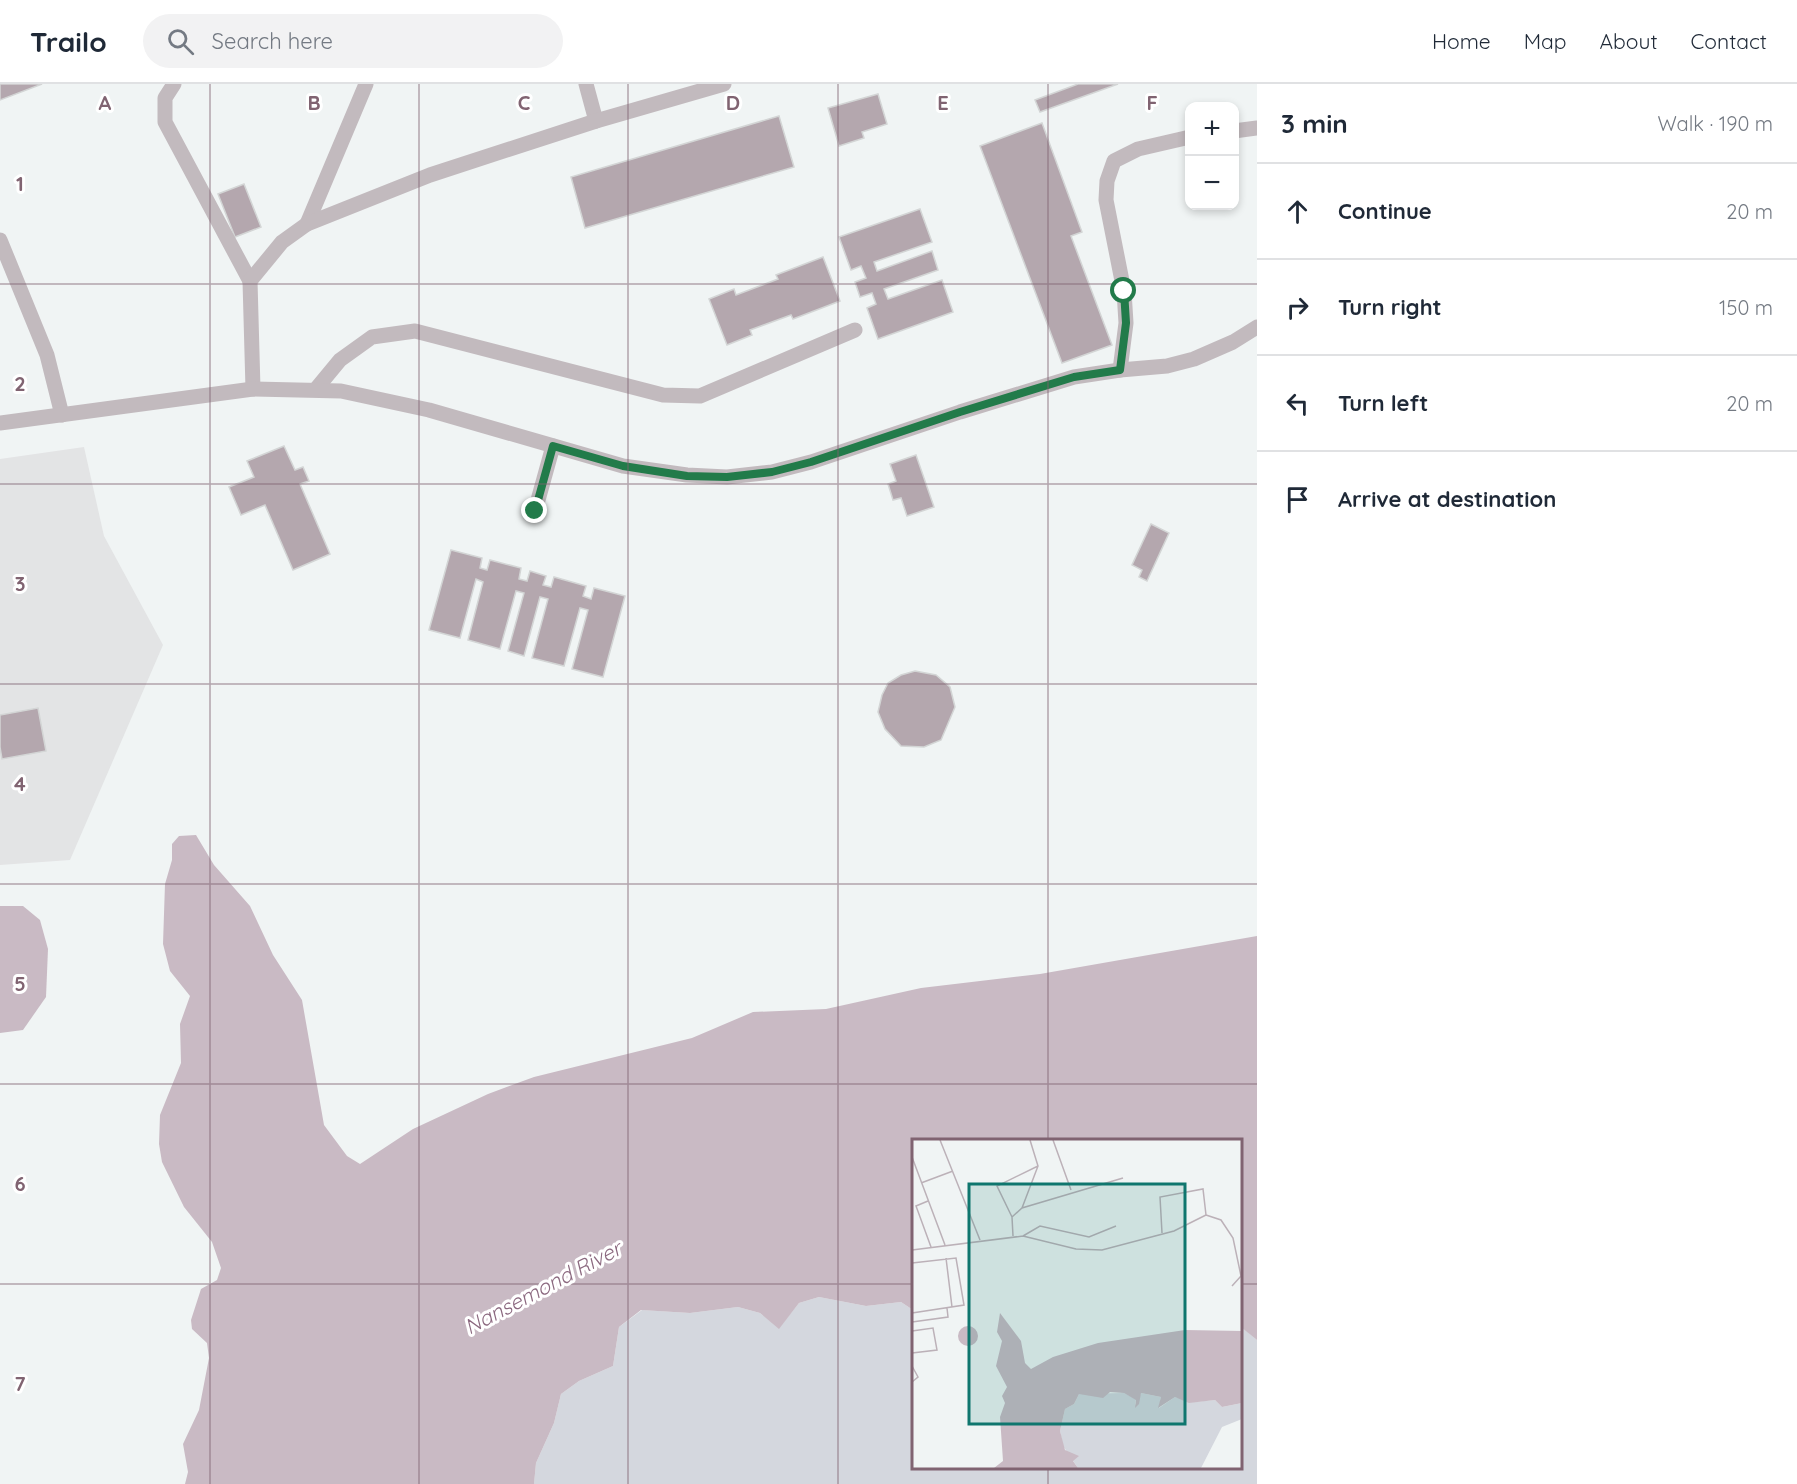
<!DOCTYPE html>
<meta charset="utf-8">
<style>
body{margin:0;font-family:Quicksand,sans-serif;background:#f2f2f3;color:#1f2937}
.controls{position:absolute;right:18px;top:18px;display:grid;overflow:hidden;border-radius:12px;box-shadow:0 3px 9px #0003}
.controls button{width:54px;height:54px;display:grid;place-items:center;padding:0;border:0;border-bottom:2px solid #e0e1e3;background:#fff;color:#1f2937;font:30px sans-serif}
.stop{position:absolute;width:18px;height:18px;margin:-14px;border:4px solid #227b4a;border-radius:50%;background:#fff}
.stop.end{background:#227b4a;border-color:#fff;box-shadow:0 2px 6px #0008}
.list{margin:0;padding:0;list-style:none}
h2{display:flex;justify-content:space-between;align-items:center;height:78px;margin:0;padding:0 24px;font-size:26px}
h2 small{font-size:20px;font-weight:400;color:#747a83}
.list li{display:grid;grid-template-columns:39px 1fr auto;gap:18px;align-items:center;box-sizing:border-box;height:96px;padding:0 24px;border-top:2px solid #e0e1e3}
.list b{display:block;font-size:22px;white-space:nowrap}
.list em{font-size:20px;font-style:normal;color:#747a83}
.icon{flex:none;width:33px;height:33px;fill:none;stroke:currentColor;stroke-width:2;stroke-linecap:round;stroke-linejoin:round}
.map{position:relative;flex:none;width:1257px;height:1400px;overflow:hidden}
header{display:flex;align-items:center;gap:36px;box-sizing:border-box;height:84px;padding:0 30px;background:#fff;border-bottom:2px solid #e0e1e3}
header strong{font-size:28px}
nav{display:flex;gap:33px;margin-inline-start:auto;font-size:21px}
.search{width:420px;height:54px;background:#f2f2f3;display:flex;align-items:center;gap:15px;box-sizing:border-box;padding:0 21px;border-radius:33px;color:#747a83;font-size:22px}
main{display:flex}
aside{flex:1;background:#fff}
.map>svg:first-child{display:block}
.built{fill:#e3e4e5}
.green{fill:#d4d7de}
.water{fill:#c9bac4}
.building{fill:#b4a7ae;stroke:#d3d5d5;stroke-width:1.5}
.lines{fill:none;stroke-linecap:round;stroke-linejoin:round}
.service{stroke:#c2babe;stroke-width:15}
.route{stroke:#227b4a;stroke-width:8}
.grid{fill:none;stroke:#806371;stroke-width:1.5;stroke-opacity:0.55}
.labels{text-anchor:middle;stroke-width:6;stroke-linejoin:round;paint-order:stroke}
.water-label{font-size:21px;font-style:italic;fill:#8b687f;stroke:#fff}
.inset-road{fill:none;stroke:#bcb1b8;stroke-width:1.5}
.view{fill:#0f766e;fill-opacity:0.15;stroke:#0f766e;stroke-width:3}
.inset-edge{fill:none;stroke:#806371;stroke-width:3}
.grid-label{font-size:20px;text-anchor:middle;font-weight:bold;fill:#806371;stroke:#fff;stroke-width:6;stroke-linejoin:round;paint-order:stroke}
</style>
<header>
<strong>Trailo</strong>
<div class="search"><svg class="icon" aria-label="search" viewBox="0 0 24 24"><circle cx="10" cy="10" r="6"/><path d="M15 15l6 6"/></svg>Search here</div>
<nav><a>Home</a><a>Map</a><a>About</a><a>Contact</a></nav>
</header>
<main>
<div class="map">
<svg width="1257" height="1400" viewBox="0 0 1257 1400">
<rect width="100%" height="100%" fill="#f0f4f4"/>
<path class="built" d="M84,363L104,452L163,561L70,776L0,781V375Z"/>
<path class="green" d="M819,1213L866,1222L901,1218L913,1226L914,1384H1240L1242,1243L1257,1256V1400H534L536,1379L554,1339L561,1310L579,1297L613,1282L619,1243L642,1226L690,1229L738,1223L760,1229L779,1244L799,1219Z"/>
<g class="water">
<path d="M196,751L214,781L250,822L273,871L302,916L324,1041L347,1072L360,1080L413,1045L488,1010L534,993L692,954L753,928L826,925L921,904L1040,890L1257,852V1256L1241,1243L1240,1056H914L913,1226L901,1218L866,1222L819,1213L799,1219L779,1245L760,1229L738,1223L690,1229L641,1226L619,1243L613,1282L579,1297L561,1310L554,1339L536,1379L534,1400H185L188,1388L183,1360L199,1326L209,1274L207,1259L192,1245L191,1236L201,1205L217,1196L221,1184L212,1158L184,1123L162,1078L159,1060L160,1031L181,979L180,940L190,912L170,887L163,860L165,800L172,776V760L179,752Z"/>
<path d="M0,822H23L40,836L48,865L46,913L23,946L0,949Z"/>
</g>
<g class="building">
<path d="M0,0H42L0,16Z"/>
<path d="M1078,0H1118L1040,28L1035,16Z"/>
<path d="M878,10L887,40L862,48L864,54L839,62L828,24Z"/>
<path d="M779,32L794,83L585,144L571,93Z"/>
<path d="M1042,39L1082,148L1071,152L1112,261L1062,279L980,62Z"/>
<path d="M244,100L261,143L235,153L218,110Z"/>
<path d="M920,125L932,158L874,178L877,187L932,167L938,186L884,205L888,215L942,196L953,228L878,255L867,224L876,220L872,209L860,213L855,198L866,194L861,182L851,186L839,153Z"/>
<path d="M823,173L840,217L793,235L791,231L750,246L752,251L727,261L709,215L734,205L736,211L778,195L776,191Z"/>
<path d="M284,362L295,386L303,383L309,397L300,400L330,470L293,486L265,421L241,431L229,403L254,393L247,377Z"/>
<path d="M916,371L934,423L907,432L901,414L893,416L888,400L896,397L890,380Z"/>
<path d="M1151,440L1169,449L1147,497L1139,493L1142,486L1132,481Z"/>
<path d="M451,466L482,474L480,484L487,486L490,476L521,484L519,495L527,497L530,487L546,492L543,501L551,503L554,493L586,502L583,512L591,515L594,504L625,512L603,593L572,585L588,526L580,524L564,582L532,574L548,515L540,513L524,572L508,567L524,509L516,507L500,565L468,556L483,498L476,495L460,554L429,546Z"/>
<path d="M915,587L936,591L950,603L955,623L941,656L924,663L901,662L885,645L878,628L882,611L888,599L901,591Z"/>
<path d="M38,624L46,667L2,675L0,663V631Z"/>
</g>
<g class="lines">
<g class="service">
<path d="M174,0L165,14V38L250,197"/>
<path d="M586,0L596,37"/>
<path d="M1234,47L1257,44"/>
<path d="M307,140L366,0"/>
<path d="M0,156L47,271L62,331"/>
<path d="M1120,286L1126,239L1124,207L1106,116L1107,97L1114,77L1138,65L1190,53"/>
<path d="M253,305L250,197L282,158L307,140L430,91L596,37L724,0"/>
<path d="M316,305L340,276L372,253L415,247L663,311L700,312L855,246"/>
<path d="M0,339L253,305L341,307L429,326L623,382L687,391L727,393L772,388L811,378L960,328L1074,293L1120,286L1167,282L1194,275L1233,258L1257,243"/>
<path d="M535,427L553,362"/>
</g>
</g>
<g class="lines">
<path class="route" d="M535,427L553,362L623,382L687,392L727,393L772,388L811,378L960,328L1074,293L1120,286L1126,239L1124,207"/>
</g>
<path class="grid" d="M210,0V1400M419,0V1400M628,0V1400M838,0V1400M1048,0V1056M0,200H1257M0,400H1257M0,600H1257M0,800H1257M0,1000H1257M0,1200H914M1240,1200H1257M1048,1384V1400"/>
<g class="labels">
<g class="water-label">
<text transform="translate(543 1204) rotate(-28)" y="7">Nansemond River</text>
</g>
</g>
<g transform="translate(912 1055)">
<rect width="330" height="330" fill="#f0f4f4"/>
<path d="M212,254L224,260L223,267L229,254L249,258L247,269L263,258L281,263L303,261L310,268L330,264V280L310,288L289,329H166L151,307L148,292L153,270L162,265L167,255Z" fill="#d4d7de"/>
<path d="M88,174L109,202L113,224L119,230L141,218L186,204L273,191L330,192V264L310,268L303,261L277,264L263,258L246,269L249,258L229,254L227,265L223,269L224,261L212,254L198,253L191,259L167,255L162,265L153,270L148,292L153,311L167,317L161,322L166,329H82L91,322L88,278L93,264L90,257L95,248L84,227L90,202L85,193ZM46 197a10 10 0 1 1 20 0a10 10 0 1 1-20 0Z" fill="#c9bac4"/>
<path class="inset-road" d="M28,1L68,101M141,1L159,51M0,18L33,106M9,44L41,32M16,62L4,67L19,108M110,69L126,27L118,1M294,76L309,81L321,99L329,137L320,147M100,78L85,47L126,27M101,97L100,78L110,69L211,39M111,97L128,87L177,98L204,87M0,111L111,97L164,110L190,111L262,92L294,76L291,50L248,58L250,94M34,119L40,168M0,124L44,119L52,166L0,174M0,183L36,178L35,169M0,192L21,189L25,211L0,214M0,227L6,238L0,243"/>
<path class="view" d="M57,45H273V285H57Z"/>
<rect width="330" height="330" class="inset-edge"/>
</g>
<g class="grid-label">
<text x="105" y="26">A</text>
<text x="314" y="26">B</text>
<text x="524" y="26">C</text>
<text x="733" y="26">D</text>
<text x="943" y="26">E</text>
<text x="1152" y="26">F</text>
<text x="20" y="107">1</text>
<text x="20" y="307">2</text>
<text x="20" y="507">3</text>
<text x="20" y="707">4</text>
<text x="20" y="907">5</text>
<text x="20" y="1107">6</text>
<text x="20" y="1307">7</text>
</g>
</svg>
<div class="controls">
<button>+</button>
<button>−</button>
</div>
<div class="stop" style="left:1124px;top:207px"></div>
<div class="stop end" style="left:535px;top:427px"></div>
</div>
<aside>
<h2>3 min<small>Walk · 190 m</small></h2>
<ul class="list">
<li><svg class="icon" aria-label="ahead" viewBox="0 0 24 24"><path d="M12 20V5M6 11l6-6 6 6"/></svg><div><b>Continue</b></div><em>20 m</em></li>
<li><svg class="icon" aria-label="right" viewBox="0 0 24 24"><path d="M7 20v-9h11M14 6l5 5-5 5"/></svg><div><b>Turn right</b></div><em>150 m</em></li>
<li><svg class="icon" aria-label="left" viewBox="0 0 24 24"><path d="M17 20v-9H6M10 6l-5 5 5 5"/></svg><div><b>Turn left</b></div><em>20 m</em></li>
<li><svg class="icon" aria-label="arrive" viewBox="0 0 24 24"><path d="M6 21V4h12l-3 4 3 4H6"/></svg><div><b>Arrive at destination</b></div></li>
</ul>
</aside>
</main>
